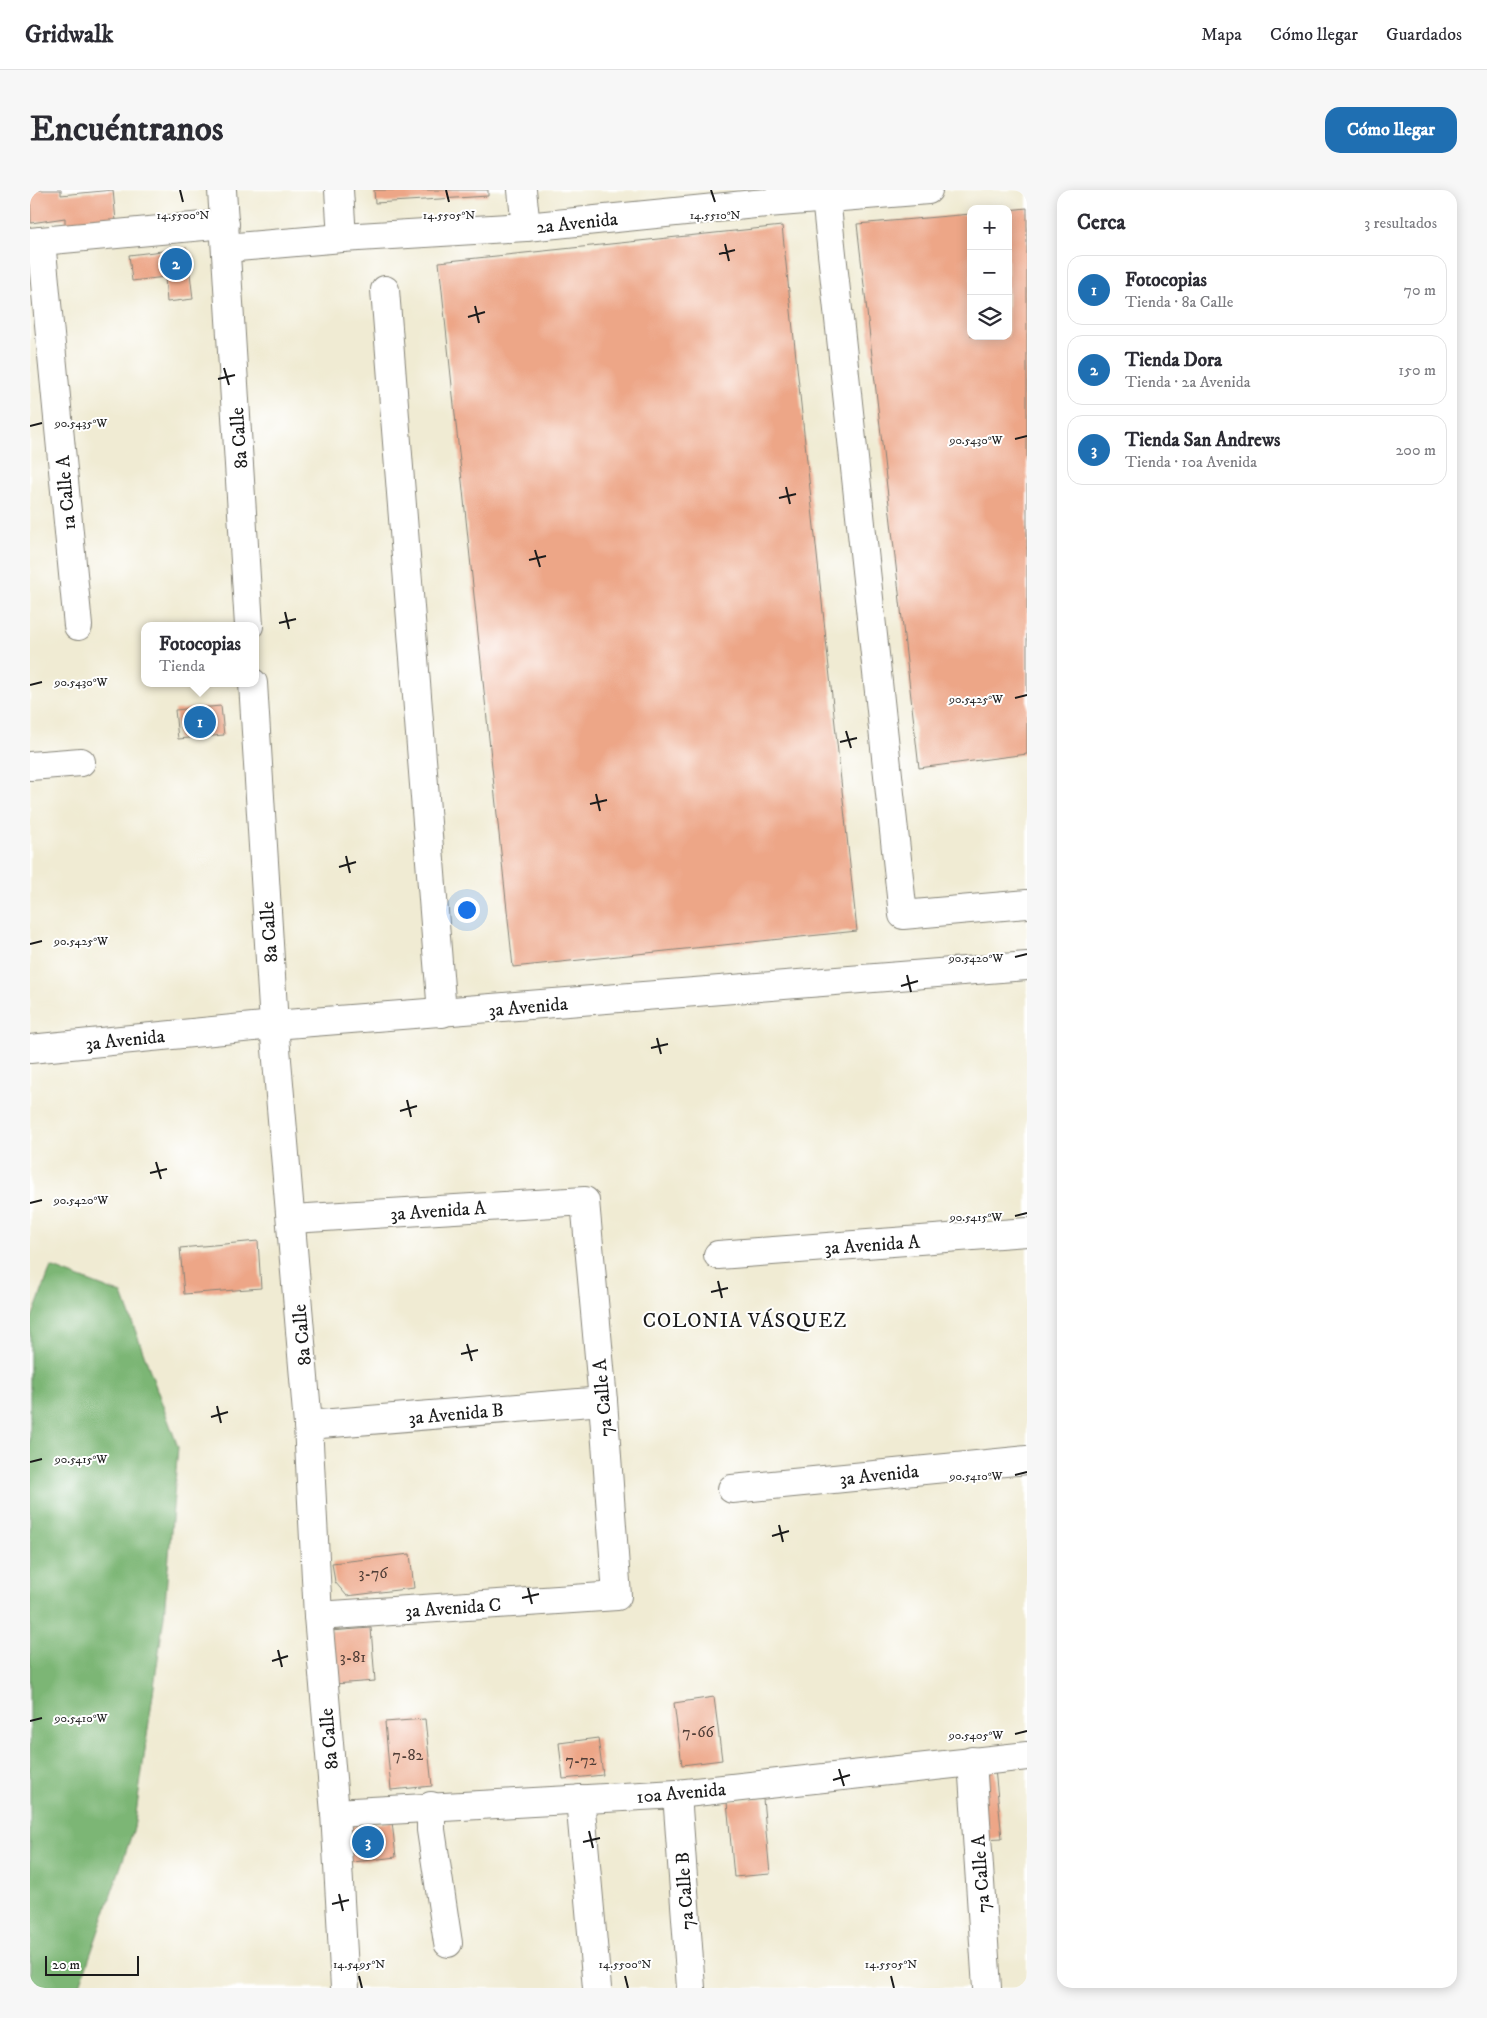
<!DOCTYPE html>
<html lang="es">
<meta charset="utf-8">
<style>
body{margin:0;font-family:"IM FELL DW Pica",serif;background:#f7f7f7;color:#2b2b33}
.controls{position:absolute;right:15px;top:15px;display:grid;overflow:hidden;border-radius:10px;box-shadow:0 2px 12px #0003}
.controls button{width:45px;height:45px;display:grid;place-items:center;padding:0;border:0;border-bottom:1px solid #e1e1e2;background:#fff;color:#2b2b33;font:25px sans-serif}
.scale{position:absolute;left:15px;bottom:12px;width:94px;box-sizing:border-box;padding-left:5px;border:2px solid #1c1c1c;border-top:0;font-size:14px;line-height:18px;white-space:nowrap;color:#1c1c1c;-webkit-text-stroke:4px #fff;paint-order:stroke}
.you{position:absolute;left:436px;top:719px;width:18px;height:18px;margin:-12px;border:4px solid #fff;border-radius:50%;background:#1a73e8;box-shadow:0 0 0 8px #1a73e833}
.badge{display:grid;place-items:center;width:32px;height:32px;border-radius:50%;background:#1f6fb2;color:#fff;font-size:16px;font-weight:700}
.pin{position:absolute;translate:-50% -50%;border:2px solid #fff;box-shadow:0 1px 5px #0006}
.popup{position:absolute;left:111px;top:432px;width:118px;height:65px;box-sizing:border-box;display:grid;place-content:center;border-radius:10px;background:#fff;filter:drop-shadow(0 1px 4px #0005);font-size:16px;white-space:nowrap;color:#7c7c81}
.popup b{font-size:19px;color:#2b2b33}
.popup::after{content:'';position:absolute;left:50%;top:100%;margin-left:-10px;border:10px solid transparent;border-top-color:#fff}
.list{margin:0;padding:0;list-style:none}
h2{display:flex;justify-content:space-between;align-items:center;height:65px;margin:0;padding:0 20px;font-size:21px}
h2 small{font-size:16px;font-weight:400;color:#7c7c81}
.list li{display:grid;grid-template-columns:32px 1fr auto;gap:15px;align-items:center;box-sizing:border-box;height:70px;margin:0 10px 10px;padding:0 10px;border:1px solid #e1e1e2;border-radius:15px}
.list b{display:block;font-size:19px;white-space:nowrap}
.list p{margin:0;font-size:16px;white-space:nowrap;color:#7c7c81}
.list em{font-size:16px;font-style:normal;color:#7c7c81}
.icon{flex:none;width:28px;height:28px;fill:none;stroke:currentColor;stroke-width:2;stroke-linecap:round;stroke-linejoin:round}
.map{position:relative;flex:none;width:997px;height:1798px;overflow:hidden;border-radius:15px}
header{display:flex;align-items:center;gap:30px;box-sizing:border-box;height:70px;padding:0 25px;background:#fff;border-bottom:1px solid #e1e1e2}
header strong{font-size:24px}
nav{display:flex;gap:28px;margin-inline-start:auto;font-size:18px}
.intro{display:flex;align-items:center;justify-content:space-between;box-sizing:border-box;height:120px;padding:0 30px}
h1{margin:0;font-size:35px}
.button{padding:12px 22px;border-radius:15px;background:#1f6fb2;color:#fff;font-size:18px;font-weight:700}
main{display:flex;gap:30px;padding:0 30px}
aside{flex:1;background:#fff;border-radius:15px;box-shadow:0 2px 12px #0003}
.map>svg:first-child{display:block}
.forest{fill:#7bb674;stroke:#4c6948}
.building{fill:#eda687}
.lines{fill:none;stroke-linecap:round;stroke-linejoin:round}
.minor-casing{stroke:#868478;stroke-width:30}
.minor{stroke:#fff;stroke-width:28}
.ticks{fill:none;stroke:#1c1c1c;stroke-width:2}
.labels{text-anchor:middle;stroke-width:4;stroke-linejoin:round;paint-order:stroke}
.number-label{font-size:16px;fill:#503e37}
.street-label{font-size:19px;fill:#1c1c1c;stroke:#fff}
.neighbourhood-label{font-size:20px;letter-spacing:1px;fill:#1c1c1c;stroke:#fff}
.ticks-label{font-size:12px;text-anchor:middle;fill:#1c1c1c;stroke:#fff;stroke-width:4;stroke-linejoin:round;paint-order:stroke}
</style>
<header>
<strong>Gridwalk</strong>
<nav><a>Mapa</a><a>Cómo llegar</a><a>Guardados</a></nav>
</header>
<div class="intro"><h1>Encuéntranos</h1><a class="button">Cómo llegar</a></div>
<main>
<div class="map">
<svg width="997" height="1798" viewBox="0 0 997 1798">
<rect width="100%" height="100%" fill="#fff"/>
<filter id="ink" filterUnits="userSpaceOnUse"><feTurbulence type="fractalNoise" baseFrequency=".02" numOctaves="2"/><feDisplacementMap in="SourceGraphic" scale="10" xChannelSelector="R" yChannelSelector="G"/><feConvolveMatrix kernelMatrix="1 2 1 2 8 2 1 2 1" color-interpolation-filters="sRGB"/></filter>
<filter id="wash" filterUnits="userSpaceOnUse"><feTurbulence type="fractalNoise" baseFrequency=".0096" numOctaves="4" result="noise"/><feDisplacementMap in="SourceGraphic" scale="20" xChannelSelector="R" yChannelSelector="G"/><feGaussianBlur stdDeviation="1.12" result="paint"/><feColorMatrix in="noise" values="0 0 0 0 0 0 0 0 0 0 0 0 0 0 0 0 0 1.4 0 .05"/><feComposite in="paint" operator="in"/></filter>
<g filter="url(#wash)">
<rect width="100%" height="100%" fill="#f0ebd3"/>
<path class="forest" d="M21,1077L92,1104L148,1257L134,1426L104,1638L49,1798H0V1133Z"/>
<g id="blocks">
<g class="building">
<path d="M0,0H31V5L83,0L86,31L35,37V28L1,33Z"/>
<path d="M344,0H458V6L345,13Z"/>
<path d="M997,18V564L889,578L827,34L941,24V146H978V20Z"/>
<path d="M752,36L827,741L483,777L409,72Z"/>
<path d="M157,58L163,109L137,112L135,87L102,91L99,65Z"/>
<path d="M191,516L194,545L148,549L145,520Z"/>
<path d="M228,1051L231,1098L154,1104L150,1058Z"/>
<path d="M380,1364L384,1398L317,1406L305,1392L302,1373Z"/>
<path d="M341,1438L345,1491L304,1494L300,1441Z"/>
<path d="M684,1507L692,1570L652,1575L644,1513Z"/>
<path d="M395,1529L402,1596L361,1600L355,1532Z"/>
<path d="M568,1548L573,1585L533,1589L529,1553Z"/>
<path d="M965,1579L972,1648L953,1649L946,1581Z"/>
<path d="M733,1609L740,1684L704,1687L697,1612Z"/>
<path d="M362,1632L366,1667L315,1673L311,1637Z"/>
</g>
</g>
</g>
<g filter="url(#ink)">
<use href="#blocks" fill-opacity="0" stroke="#868478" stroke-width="1"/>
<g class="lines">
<defs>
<g id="minor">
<path d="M192,0L219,436"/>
<path d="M309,0L312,48"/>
<path d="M492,0L496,37"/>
<path d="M796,8L873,725L997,714"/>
<path d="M11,51L48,436"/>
<path d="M0,52L195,34"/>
<path d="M196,58L312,48L496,37L725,14L898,0"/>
<path d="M355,100L412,823"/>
<path d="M223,493L244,835L278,1235L288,1426L305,1623L315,1798"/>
<path d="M0,576L51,572"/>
<path d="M0,859L244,835L997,776"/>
<path d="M262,1029L555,1011L573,1211L587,1406L288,1426"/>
<path d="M688,1065L997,1042"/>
<path d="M278,1235L573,1211"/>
<path d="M702,1299L997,1270"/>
<path d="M942,1571L957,1798"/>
<path d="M647,1604L661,1798"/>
<path d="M550,1609L567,1798"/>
<path d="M401,1616V1640L418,1753"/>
<path d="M305,1623L647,1604L997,1566"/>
</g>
</defs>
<use href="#minor" class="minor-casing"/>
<use href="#minor" class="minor"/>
</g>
</g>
<path class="ticks" d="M150,0L153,12M416,0L419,12M681,0L685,12M695,54L699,71M689,64L705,60M445,116L449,133M438,127L455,122M194,178L199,195M188,189L205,185M0,236L12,233M985,249L997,246M756,297L760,314M749,308L766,304M505,360L510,377M499,370L516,366M255,422L259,439M249,433L266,429M0,495L12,492M985,508L997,505M816,541L821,558M810,552L827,548M566,604L570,621M560,614L577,610M316,666L320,683M309,677L326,672M0,754L12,751M985,767L997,764M877,785L881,802M871,796L888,791M627,848L631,864M621,858L638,854M377,910L381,927M370,921L387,916M126,972L131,989M120,983L137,979M0,1013L12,1010M985,1026L997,1023M688,1091L692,1108M681,1102L698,1098M437,1154L442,1171M431,1164L448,1160M187,1216L191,1233M181,1227L198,1222M0,1272L12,1269M985,1285L997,1282M749,1335L753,1352M742,1346L759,1341M498,1398L502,1414M492,1408L509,1404M248,1460L252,1477M242,1471L258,1466M0,1531L12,1528M985,1544L997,1541M809,1579L814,1596M803,1590L820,1585M559,1641L563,1658M553,1652L570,1648M309,1704L313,1721M302,1714L319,1710M329,1786L332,1798M595,1786L598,1798M861,1786L864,1798"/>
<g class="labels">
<g class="number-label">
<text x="343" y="1388">3-76</text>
<text x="323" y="1472">3-81</text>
<text x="668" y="1547">7-66</text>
<text x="378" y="1570">7-82</text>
<text x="551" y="1575">7-72</text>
</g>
<g class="street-label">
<text transform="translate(547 32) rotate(-6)" y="7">2a Avenida</text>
<text transform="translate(208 248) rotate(-94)" y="7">8a Calle</text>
<text transform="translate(35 303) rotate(-95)" y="7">1a Calle A</text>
<text transform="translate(238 742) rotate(-94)" y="7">8a Calle</text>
<text transform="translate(498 816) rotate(-5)" y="7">3a Avenida</text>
<text transform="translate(95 849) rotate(-6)" y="7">3a Avenida</text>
<text transform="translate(408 1020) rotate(-4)" y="7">3a Avenida A</text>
<text transform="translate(842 1054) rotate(-4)" y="7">3a Avenida A</text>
<text transform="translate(271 1145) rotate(-95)" y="7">8a Calle</text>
<text transform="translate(572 1208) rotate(-95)" y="7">7a Calle A</text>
<text transform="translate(426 1223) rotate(-5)" y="7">3a Avenida B</text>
<text transform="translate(849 1284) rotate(-6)" y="7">3a Avenida</text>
<text transform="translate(423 1417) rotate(-4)" y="7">3a Avenida C</text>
<text transform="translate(298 1549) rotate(-95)" y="7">8a Calle</text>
<text transform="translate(651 1602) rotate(-5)" y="7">10a Avenida</text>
<text transform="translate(950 1684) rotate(-94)" y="7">7a Calle A</text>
<text transform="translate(654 1701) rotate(-94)" y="7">7a Calle B</text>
</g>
<g class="neighbourhood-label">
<text x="715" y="1137">COLONIA VÁSQUEZ</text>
</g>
</g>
<g class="ticks-label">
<text x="153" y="29">14.5500°N</text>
<text x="419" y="29">14.5505°N</text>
<text x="685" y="29">14.5510°N</text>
<text x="51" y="237">90.5435°W</text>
<text x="946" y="254">90.5430°W</text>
<text x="51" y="496">90.5430°W</text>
<text x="946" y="513">90.5425°W</text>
<text x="51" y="755">90.5425°W</text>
<text x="946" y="772">90.5420°W</text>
<text x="51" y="1014">90.5420°W</text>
<text x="946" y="1031">90.5415°W</text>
<text x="51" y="1273">90.5415°W</text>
<text x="946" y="1290">90.5410°W</text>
<text x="51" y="1532">90.5410°W</text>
<text x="946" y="1549">90.5405°W</text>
<text x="329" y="1778">14.5495°N</text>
<text x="595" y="1778">14.5500°N</text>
<text x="861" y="1778">14.5505°N</text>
</g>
</svg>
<div class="controls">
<button>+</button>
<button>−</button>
<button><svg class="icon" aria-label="layers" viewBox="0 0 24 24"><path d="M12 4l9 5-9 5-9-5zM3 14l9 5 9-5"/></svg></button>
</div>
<div class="scale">20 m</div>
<div class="you"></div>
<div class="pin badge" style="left:170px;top:532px">1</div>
<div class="popup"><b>Fotocopias</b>Tienda</div>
<div class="pin badge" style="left:146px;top:74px">2</div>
<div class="pin badge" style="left:338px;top:1652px">3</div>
</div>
<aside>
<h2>Cerca<small>3 resultados</small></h2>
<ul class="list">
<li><span class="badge">1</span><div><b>Fotocopias</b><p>Tienda · 8a Calle</p></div><em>70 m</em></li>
<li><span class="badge">2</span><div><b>Tienda Dora</b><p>Tienda · 2a Avenida</p></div><em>150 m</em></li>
<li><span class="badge">3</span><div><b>Tienda San Andrews</b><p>Tienda · 10a Avenida</p></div><em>200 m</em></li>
</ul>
</aside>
</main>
